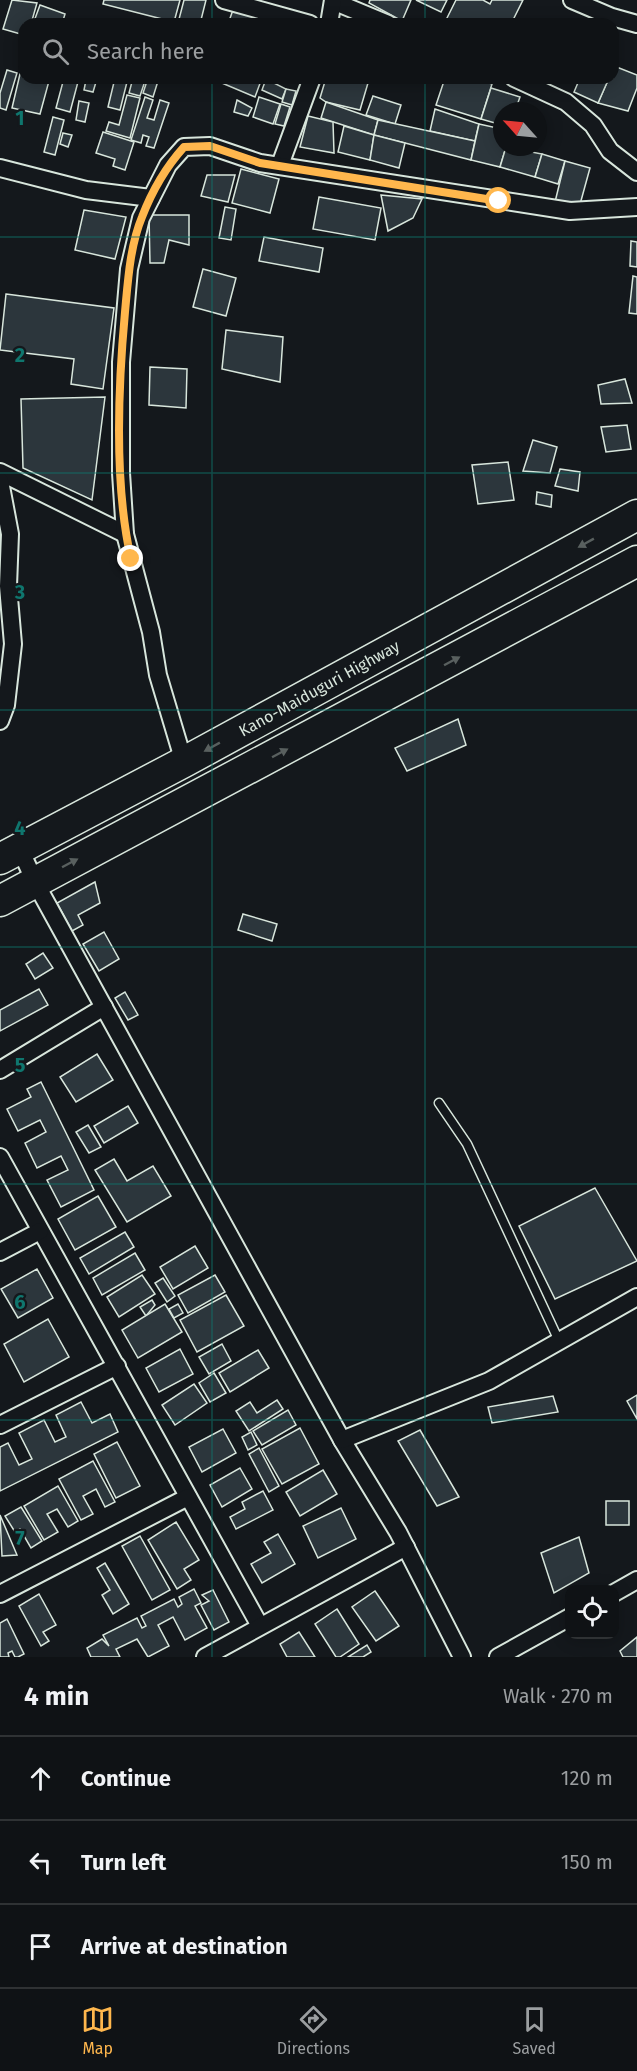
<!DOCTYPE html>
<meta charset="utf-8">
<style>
body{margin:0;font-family:"Fira Sans",sans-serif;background:#181b1e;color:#f1f3f6}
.controls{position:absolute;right:18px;bottom:18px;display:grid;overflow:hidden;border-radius:12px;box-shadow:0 3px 15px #0003}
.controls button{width:54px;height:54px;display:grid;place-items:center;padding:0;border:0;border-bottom:2px solid #2f3234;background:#0f1215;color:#f1f3f6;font:30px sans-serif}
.compass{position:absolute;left:493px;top:102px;width:54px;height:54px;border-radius:50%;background:#0f1215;box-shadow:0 3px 15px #0003;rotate:297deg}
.stop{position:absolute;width:18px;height:18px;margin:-14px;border:4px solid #ffb74d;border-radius:50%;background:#fff}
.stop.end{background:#ffb74d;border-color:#fff;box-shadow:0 2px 6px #0008}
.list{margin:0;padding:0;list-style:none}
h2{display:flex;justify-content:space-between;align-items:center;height:78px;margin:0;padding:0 24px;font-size:26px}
h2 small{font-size:20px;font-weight:400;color:#9b9ea0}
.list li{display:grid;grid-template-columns:39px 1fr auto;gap:18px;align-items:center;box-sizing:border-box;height:84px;padding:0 24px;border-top:2px solid #2f3234}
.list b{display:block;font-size:22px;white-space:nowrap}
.list em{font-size:20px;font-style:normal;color:#9b9ea0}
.icon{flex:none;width:33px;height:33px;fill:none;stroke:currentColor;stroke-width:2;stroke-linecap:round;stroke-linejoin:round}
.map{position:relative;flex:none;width:637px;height:1657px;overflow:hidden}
.search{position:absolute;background:#0f1215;box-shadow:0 3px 15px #0003;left:18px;right:18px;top:18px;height:66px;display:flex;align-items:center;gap:15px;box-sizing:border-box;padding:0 21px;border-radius:18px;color:#9b9ea0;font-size:22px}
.sheet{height:330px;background:#0f1215}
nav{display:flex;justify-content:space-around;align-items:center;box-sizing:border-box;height:84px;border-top:2px solid #2f3234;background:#0f1215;font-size:16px;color:#9b9ea0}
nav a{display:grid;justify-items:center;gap:3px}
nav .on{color:#ffb74d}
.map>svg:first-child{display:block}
.building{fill:#2c363c;stroke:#d8e6dc;stroke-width:1.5}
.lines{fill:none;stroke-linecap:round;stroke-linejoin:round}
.lane-casing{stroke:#d8e6dc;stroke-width:11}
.street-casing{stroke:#d8e6dc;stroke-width:20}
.highway-casing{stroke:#d8e6dc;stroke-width:33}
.lane{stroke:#14181c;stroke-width:8}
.street{stroke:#14181c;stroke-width:16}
.highway{stroke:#14181c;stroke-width:30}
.oneway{fill:#59605f}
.route{stroke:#ffb74d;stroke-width:8}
.grid{fill:none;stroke:#0f766e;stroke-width:1.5;stroke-opacity:0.55}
.labels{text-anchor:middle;stroke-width:4.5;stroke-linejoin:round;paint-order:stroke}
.street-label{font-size:16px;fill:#d8e6dc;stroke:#14181c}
.grid-label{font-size:20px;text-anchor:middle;font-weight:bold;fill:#0f766e;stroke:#14181c;stroke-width:4.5;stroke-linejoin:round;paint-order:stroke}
</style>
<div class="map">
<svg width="637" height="1657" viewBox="0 0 637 1657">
<rect width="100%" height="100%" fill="#14181c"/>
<g class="building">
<path d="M12,0L37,3L31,24H24V35L3,29Z"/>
<path d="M104,0H180L174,22L103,4Z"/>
<path d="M184,0H206L200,24L178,23Z"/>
<path d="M370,0H411L402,21L369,3Z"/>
<path d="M416,0H447L441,12Z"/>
<path d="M456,0H483L490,4L492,0H523L511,24H444Z"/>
<path d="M40,5L65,14L62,24H33Z"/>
<path d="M234,7L286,24H228Z"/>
<path d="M614,66L637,75V88L628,111L598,103L609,78H613Z"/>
<path d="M7,70L17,73L6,110L0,108V93Z"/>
<path d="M20,74L24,75V78L49,81L40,114L12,108Z"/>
<path d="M64,78H79L70,112L56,108Z"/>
<path d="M115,78H128L120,110L108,107Z"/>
<path d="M133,78H146L140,96L129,93Z"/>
<path d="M148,78L158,81L153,97L143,93Z"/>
<path d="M210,78H262L255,97Z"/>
<path d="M326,78H352L368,83L360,110L326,102L320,98Z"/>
<path d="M445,78H474L492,84L481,119L436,105Z"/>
<path d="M580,78H609L598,103L574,92Z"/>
<path d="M266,79L286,89L282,99L262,90Z"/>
<path d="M86,80L96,82L93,92L84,90Z"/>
<path d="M491,88L520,97L515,111H502V125L481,119Z"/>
<path d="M286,89L296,91L292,105L282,102Z"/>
<path d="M127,95L140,98L130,138L106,131L109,122L119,125Z"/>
<path d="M373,96L401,105L395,124L366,115Z"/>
<path d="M145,97L153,100L147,118L154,120L160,100L169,103L154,148L146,146L149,137L143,135L141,143L131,140Z"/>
<path d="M259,97L280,104L273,124L253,117Z"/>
<path d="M237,100L252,108L248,116L234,112Z"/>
<path d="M79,101L89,103L85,122L76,120Z"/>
<path d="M326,102L378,120L374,135L321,118Z"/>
<path d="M281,104L290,107L284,126L275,124Z"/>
<path d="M435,109L479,124L475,141L430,131Z"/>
<path d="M308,116L333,122L334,153L300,147Z"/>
<path d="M53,117L64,120L55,155L44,152Z"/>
<path d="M378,120L475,141L471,160L374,135Z"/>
<path d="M479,124L502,129V147H506L500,167L471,160Z"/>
<path d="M344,126L374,135L370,160L338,152Z"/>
<path d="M103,132L134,142L125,170L113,166L115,159L96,153Z"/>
<path d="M63,133L72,135L68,147L60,144Z"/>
<path d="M374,135L405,143L399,168L370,160Z"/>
<path d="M506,147L542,154L535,177L500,167Z"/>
<path d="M542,154L565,161L558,184L535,177Z"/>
<path d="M565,161L590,168L579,208L555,202Z"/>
<path d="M241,169L279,179L270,213L232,203Z"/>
<path d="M207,175H235L228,202L201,196Z"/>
<path d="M381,195L422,199L413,218L388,231Z"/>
<path d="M319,197L381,208L375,240L313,229Z"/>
<path d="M225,207L236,209L231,240L219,238Z"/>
<path d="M84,210L126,217L115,259L75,250Z"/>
<path d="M149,215H189V245L169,240L164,263H150Z"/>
<path d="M264,237L323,248L319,272L259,261Z"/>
<path d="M631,241L637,242V267L630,266Z"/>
<path d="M203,269L236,278L226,316L193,307Z"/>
<path d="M633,276L637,277V314L629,313Z"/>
<path d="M6,294L114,308L103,389L71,384L74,359L0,350Z"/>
<path d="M226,330L283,337L280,382L222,369Z"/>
<path d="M150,367L187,369L186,408L149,405Z"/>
<path d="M625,379L632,403L601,404L598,385Z"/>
<path d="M105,397L92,500L23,468L21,399Z"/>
<path d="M627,425L631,449L606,452L601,427Z"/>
<path d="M533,440L557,447L550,473L523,471Z"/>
<path d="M508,462L514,500L478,504L472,465Z"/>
<path d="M560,469L580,472L578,491L555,486Z"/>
<path d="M537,492L552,495L551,507L536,504Z"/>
<path d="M458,719L466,745L407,771L395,748Z"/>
<path d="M95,882L100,903L78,915L83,925L72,931L57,903Z"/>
<path d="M243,914L277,924L272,941L238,930Z"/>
<path d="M104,932L119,959L99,971L83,944Z"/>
<path d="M43,953L53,968L35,979L26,964Z"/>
<path d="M39,989L48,1005L0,1031V1010Z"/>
<path d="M125,992L138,1015L128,1020L115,998Z"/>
<path d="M97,1054L113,1080L76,1102L60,1077Z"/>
<path d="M41,1082L94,1190L61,1207L47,1180L68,1170L61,1156L37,1168L25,1143L46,1132L40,1120L18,1131L7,1109L31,1097L27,1089Z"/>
<path d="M128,1106L138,1123L104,1143L94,1126Z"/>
<path d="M88,1125L101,1147L89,1153L76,1132Z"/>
<path d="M114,1159L127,1181L153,1166L171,1196L127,1222L95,1170Z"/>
<path d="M595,1188L637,1261L555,1299L519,1226Z"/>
<path d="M98,1196L116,1227L75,1250L58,1219Z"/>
<path d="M125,1232L134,1247L89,1274L80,1258Z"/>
<path d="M195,1246L208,1268L173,1289L160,1267Z"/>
<path d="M135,1253L145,1270L102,1295L93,1278Z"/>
<path d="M37,1269L53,1298L18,1318L1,1289Z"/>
<path d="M142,1275L155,1294L119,1317L107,1297Z"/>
<path d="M215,1275L225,1292L188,1313L178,1295Z"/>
<path d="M163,1278L175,1296L167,1302L155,1283Z"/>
<path d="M226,1295L244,1326L197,1352L180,1320Z"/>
<path d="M152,1300L155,1305L146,1316L140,1307Z"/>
<path d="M165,1304L182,1332L138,1358L122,1330Z"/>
<path d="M178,1304L183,1313L174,1318L169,1309Z"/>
<path d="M48,1319L69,1357L24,1382L4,1344Z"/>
<path d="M222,1344L231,1361L209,1374L199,1357Z"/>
<path d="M180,1349L193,1374L159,1392L146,1368Z"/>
<path d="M258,1350L269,1368L230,1392L219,1373Z"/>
<path d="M214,1373L226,1393L210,1402L199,1383Z"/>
<path d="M194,1384L207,1403L175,1425L162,1405Z"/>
<path d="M637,1395V1419L627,1401Z"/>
<path d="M553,1396L558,1412L492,1423L488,1407Z"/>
<path d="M277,1400L283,1409L249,1431L236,1411L250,1402L257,1413Z"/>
<path d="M81,1402L92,1423L110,1414L118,1432L0,1491V1447L8,1443L19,1465L32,1459L19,1433L44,1420L55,1442L66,1437L56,1415Z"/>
<path d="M288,1410L296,1425L262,1445L253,1431Z"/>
<path d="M300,1428L319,1464L282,1484L262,1449Z"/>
<path d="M223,1429L236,1453L202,1472L189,1447Z"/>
<path d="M420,1430L459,1497L437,1506L398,1441Z"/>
<path d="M251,1432L257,1445L248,1450L242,1437Z"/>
<path d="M117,1442L140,1486L116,1498L94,1454Z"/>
<path d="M259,1448L279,1486L269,1492L249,1454Z"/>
<path d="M93,1461L115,1502L105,1507L96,1489L83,1496L93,1514L81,1520L59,1479Z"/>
<path d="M240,1468L252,1489L222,1507L210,1485Z"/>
<path d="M323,1470L337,1494L300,1516L286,1492Z"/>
<path d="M58,1486L78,1521L68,1527L57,1509L47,1514L58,1532L44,1540L24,1506Z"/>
<path d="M263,1491L273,1510L236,1529L230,1517L245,1509L242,1502Z"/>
<rect x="606" y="1501" width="23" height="24"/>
<path d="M21,1507L42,1541L31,1548L20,1529L15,1532L5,1516Z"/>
<path d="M341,1508L356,1539L318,1558L303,1526Z"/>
<path d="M0,1515L17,1555L2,1556Z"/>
<path d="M176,1522L199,1560L184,1569L191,1580L177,1589L148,1540Z"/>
<path d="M278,1534L295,1564L262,1583L251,1564L271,1553L264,1542Z"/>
<path d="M140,1536L170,1590L152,1600L122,1546Z"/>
<path d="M579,1537L589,1573L554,1593L541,1553Z"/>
<path d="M105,1563L129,1604L113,1614L102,1595L110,1590L97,1568Z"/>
<path d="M194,1589L201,1603L195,1606L207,1628L185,1640L173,1617L158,1625L169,1646L148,1657L137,1639L116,1649L120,1657H91L87,1648L102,1639L109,1646L103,1635L137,1618L142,1628L146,1626L141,1616L174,1599L178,1607L182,1604L179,1597Z"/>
<path d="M213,1590L229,1622L214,1630L201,1605L209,1601L202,1595Z"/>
<path d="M375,1591L399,1626L376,1641L352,1607Z"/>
<path d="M39,1594L56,1625L43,1632L49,1641L41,1646L19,1606Z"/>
<path d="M337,1609L359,1644L340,1657H336L315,1624Z"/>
<path d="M7,1619L24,1654L18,1657H15L12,1651L8,1653L9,1657H0V1623Z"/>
<path d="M299,1632L315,1657H287L280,1644Z"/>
<path d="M637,1637V1657H623L620,1651Z"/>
<path d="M367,1645L371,1652L363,1657H348Z"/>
</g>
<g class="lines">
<defs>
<path id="lane" d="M439,1103L467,1144L559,1341"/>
<g id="street">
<path d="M224,0L310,24"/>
<path d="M572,0L612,17L637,24"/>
<path d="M333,1L388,24"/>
<path d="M329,24L333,0"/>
<path d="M514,78L566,102L593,125L610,151L637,172"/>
<path d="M280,165L312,78"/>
<path d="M0,168L86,190L151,198"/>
<path d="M0,472L125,534"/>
<path d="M0,481L10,534L8,586L13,644L6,705L0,721"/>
<path d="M184,762L158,675L151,632L125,534L121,473V362L129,269L141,218L168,165L184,147L210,146L260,163L570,211L637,207"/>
<path d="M20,849L35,882L342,1440L398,1532L462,1657"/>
<path d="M0,1070L104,1007"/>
<path d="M0,1157L260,1626"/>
<path d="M0,1252L40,1231"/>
<path d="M0,1425L117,1366"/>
<path d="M342,1440L489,1381L637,1297"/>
<path d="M614,1593L637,1580"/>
<path d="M0,1594L188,1497"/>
<path d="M205,1657L406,1547"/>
<path d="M498,1657L570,1617"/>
</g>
<g id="highway">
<path d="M0,859L184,762L637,515"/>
<path d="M0,901L637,561"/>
</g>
</defs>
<use href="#lane" class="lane-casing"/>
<use href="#street" class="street-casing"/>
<use href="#highway" class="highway-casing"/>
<use href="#lane" class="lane"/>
<use href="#street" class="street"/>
<use href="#highway" class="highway"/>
</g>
<defs><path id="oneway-solid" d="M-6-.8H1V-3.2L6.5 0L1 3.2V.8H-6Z" transform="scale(1.5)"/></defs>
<g class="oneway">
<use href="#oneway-solid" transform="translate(586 543) rotate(151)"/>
<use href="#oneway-solid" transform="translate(452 661) rotate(-28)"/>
<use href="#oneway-solid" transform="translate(212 747) rotate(151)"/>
<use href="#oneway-solid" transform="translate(280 753) rotate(-28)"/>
<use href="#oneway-solid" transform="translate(70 863) rotate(-28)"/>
</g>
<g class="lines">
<path class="route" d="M131,559C114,484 118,388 125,312C128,280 130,246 142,217C152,191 166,167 184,147L210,146L260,163L499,201"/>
</g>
<path class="grid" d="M212,0V24M425,0V24M212,78V1657M425,78V1657M0,237H637M0,473H637M0,710H637M0,947H637M0,1184H637M0,1420H637"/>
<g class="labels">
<g class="street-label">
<text transform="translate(319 688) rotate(-29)" y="6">Kano-Maiduguri Highway</text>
</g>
</g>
<g class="grid-label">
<text x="20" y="125">1</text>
<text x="20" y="362">2</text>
<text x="20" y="599">3</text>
<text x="20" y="835">4</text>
<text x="20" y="1072">5</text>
<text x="20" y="1309">6</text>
<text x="20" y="1545">7</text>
</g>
</svg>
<div class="controls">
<button><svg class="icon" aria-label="locate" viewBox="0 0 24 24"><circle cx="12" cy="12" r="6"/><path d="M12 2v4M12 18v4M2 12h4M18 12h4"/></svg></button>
</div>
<svg class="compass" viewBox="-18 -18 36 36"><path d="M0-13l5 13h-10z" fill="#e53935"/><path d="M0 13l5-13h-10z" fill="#9b9ea0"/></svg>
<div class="stop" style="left:499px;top:201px"></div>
<div class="stop end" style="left:131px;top:559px"></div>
<div class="search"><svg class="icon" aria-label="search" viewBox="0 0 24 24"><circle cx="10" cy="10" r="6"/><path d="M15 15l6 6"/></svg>Search here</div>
</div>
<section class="sheet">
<h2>4 min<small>Walk · 270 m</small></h2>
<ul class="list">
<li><svg class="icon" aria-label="ahead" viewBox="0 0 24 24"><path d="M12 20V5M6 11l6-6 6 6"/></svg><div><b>Continue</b></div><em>120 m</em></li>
<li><svg class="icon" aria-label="left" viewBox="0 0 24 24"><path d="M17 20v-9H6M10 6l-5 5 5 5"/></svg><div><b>Turn left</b></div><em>150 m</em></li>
<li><svg class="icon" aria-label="arrive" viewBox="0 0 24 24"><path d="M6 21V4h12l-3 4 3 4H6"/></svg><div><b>Arrive at destination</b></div></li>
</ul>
</section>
<nav>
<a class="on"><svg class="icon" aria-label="map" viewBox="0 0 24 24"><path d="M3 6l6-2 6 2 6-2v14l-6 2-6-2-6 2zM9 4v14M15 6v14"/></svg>Map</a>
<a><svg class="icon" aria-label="directions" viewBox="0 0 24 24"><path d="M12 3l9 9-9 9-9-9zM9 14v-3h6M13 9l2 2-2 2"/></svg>Directions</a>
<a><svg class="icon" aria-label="saved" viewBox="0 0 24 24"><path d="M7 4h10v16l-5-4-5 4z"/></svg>Saved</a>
</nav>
